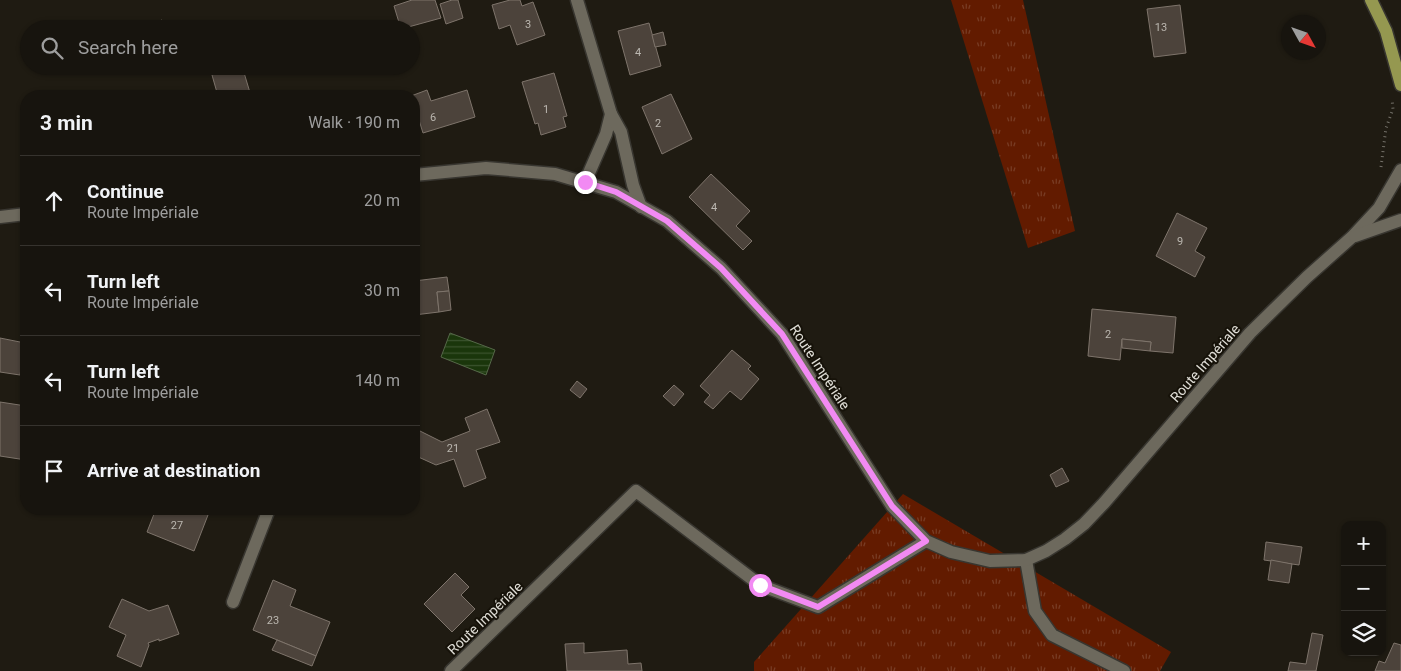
<!DOCTYPE html>
<meta charset="utf-8">
<style>
body{margin:0;font-family:Roboto,sans-serif;background:#24211c;color:#f1f3f6}
.controls{position:absolute;right:15px;bottom:15px;display:grid;overflow:hidden;border-radius:10px;box-shadow:0 1px 4px #0004}
.controls button{width:45px;height:45px;display:grid;place-items:center;padding:0;border:0;border-bottom:1px solid #36332e;background:#17140e;color:#f1f3f6;font:25px sans-serif}
.compass{position:absolute;left:1281px;top:15px;width:45px;height:45px;border-radius:50%;background:#17140e;box-shadow:0 1px 4px #0004;rotate:130deg}
.stop{position:absolute;width:15px;height:15px;margin:-11px;border:4px solid #f28af3;border-radius:50%;background:#fff}
.stop.end{background:#f28af3;border-color:#fff;box-shadow:0 1px 5px #0008}
.list{margin:0;padding:0;list-style:none}
h2{display:flex;justify-content:space-between;align-items:center;height:65px;margin:0;padding:0 20px;font-size:21px}
h2 small{font-size:16px;font-weight:400;color:#9e9e9e}
.list li{display:grid;grid-template-columns:32px 1fr auto;gap:15px;align-items:center;box-sizing:border-box;height:90px;padding:0 20px;border-top:1px solid #36332e}
.list b{display:block;font-size:19px;white-space:nowrap}
.list p{margin:0;font-size:16px;white-space:nowrap;color:#9e9e9e}
.list em{font-size:16px;font-style:normal;color:#9e9e9e}
.icon{flex:none;width:28px;height:28px;fill:none;stroke:currentColor;stroke-width:2;stroke-linecap:round;stroke-linejoin:round}
.map{position:relative;flex:none;width:1401px;height:671px;overflow:hidden}
.search{position:absolute;background:#17140e;box-shadow:0 1px 4px #0004;left:20px;top:20px;width:400px;height:55px;display:flex;align-items:center;gap:12px;box-sizing:border-box;padding:0 18px;border-radius:28px;color:#9e9e9e;font-size:19px}
.panel{position:absolute;background:#17140e;box-shadow:0 1px 4px #0004;left:20px;top:90px;width:400px;height:425px;border-radius:20px}
.map>svg:first-child{display:block}
.grass{fill:url(#grass-tufts)}
.water{fill:url(#water-rules);stroke:#556848}
.building{fill:#4c433b;stroke:#7e746b}
.lines{fill:none;stroke-linecap:round;stroke-linejoin:round}
.service-casing{stroke:#383630;stroke-width:15}
.minor-casing{stroke:#383630;stroke-width:15}
.tertiary-casing{stroke:#383630;stroke-width:15}
.primary-casing{stroke:#383630;stroke-width:15}
.path{stroke:#747169;stroke-width:3;stroke-dasharray:1 4;stroke-linecap:butt}
.service{stroke:#6d695d;stroke-width:12}
.minor{stroke:#6d695d;stroke-width:12}
.tertiary{stroke:#6d695d;stroke-width:12}
.primary{stroke:#959850;stroke-width:12}
.route{stroke:#f28af3;stroke-width:6}
.labels{text-anchor:middle;stroke-width:4;stroke-linejoin:round;paint-order:stroke}
.number-label{font-size:11px;fill:#bbb7b0}
.street-label{font-size:14px;fill:#e0ded7;stroke:#161209}
</style>
<div class="map">
<svg width="1401" height="671" viewBox="0 0 1401 671">
<defs>
<pattern id="grass-tufts" width="24" height="20" patternUnits="userSpaceOnUse" patternTransform="scale(1.25)"><rect width="24" height="20" fill="#621b00"/><path d="M3 7l-1-3M5 7V3M7 7l1-3M15 17l-1-3M17 17v-4M19 17l1-3" fill="none" stroke="#783c24"/></pattern>
<pattern id="water-rules" width="6" height="5" patternUnits="userSpaceOnUse" patternTransform="scale(1.25)"><rect width="6" height="5" fill="#1a360b"/><path d="M0 2.5h6" fill="none" stroke="#3b532e"/></pattern>
</defs>
<rect width="100%" height="100%" fill="#1f1b12"/>
<g class="grass">
<path d="M951,0H1023L1075,231L1028,248Z"/>
<path d="M903,494L1171,652L1160,671H754V662Z"/>
</g>
<path class="water" d="M450,333L495,350L486,375L441,357Z"/>
<g class="building">
<path d="M435,0L441,18L401,29L394,6L412,0Z"/>
<path d="M452,0H458L463,18L446,24L440,4Z"/>
<path d="M510,0H520L522,6L533,2L545,35L517,45L510,25L499,29L492,5Z"/>
<path d="M1180,5L1186,53L1154,57L1147,9Z"/>
<path d="M162,20L165,29H151L150,24Z"/>
<path d="M335,23L337,29H315Z"/>
<path d="M649,23L661,66L630,75L618,31Z"/>
<path d="M663,32L666,45L655,47L652,35Z"/>
<path d="M242,66L251,96H218L212,75Z"/>
<path d="M314,66H343L316,74Z"/>
<path d="M554,73L567,116L563,117L566,127L541,135L538,123L535,124L522,82Z"/>
<path d="M427,90L431,101L467,90L475,117L423,133L414,104V96H411Z"/>
<path d="M671,94L692,139L662,154L642,107Z"/>
<path d="M711,174L750,211L736,226L752,241L743,250L689,197Z"/>
<path d="M1177,213L1207,228L1195,251L1205,257L1195,277L1156,256Z"/>
<path d="M447,277L449,291L437,292L439,312L414,315V281Z"/>
<path d="M449,291L451,310L439,312L437,292Z"/>
<path d="M1092,309L1176,317L1173,353L1150,351L1151,342L1122,339L1120,360L1088,356Z"/>
<path d="M0,338L25,343L20,375L0,372Z"/>
<path d="M1122,339L1151,342L1150,351L1122,348Z"/>
<path d="M732,350L751,366L748,369L759,379L741,400L730,391L713,409L704,402L710,395L700,386Z"/>
<path d="M577,381L587,389L580,398L570,390Z"/>
<path d="M674,385L684,394L674,406L663,396Z"/>
<path d="M0,402L26,406V460L0,456Z"/>
<path d="M487,409L500,442L476,450L486,478L464,487L454,459L436,465L414,455V439L418,430L442,442L470,431L465,418Z"/>
<path d="M1062,468L1069,481L1056,487L1050,475Z"/>
<path d="M156,509H191L208,515L194,551L147,532Z"/>
<path d="M1266,542L1302,547L1299,565L1264,560Z"/>
<path d="M1271,560L1292,564L1289,583L1268,580Z"/>
<path d="M455,573L469,587L461,595L475,609L452,632L424,604Z"/>
<path d="M273,580L296,590L290,606L330,622L316,656L253,630Z"/>
<path d="M122,599L149,611L168,605L179,634L159,641V639L148,643L149,645L141,667L117,656L126,635L109,627Z"/>
<path d="M1312,633L1323,635L1316,671H1288L1290,662L1306,664Z"/>
<path d="M277,640L316,656L312,666L272,650Z"/>
<path d="M584,643V653L627,650L628,664L641,663L642,671H567L565,644Z"/>
<path d="M1394,643L1401,645V671H1375L1379,661L1385,663Z"/>
</g>
<g class="lines">
<defs>
<path id="service" d="M451,671L636,491L760,585L818,607L926,541"/>
<g id="minor">
<path d="M577,0L611,114L606,134L585,182"/>
<path d="M611,114L621,132L633,185L641,207"/>
<path d="M1026,560L1035,611L1052,635L1124,671"/>
<path d="M233,602L269,509"/>
</g>
<g id="tertiary">
<path d="M414,175L486,168L555,174L616,192L667,221L721,268L782,334L892,506L926,541L951,552L990,561L1026,560L1046,551L1065,539L1084,524L1104,503L1250,333L1307,277L1352,237L1379,208L1401,170"/>
<path d="M0,217L26,214"/>
<path d="M1355,236L1401,220"/>
</g>
<path id="primary" d="M1371,0L1386,31L1401,85"/>
</defs>
<use href="#service" class="service-casing"/>
<use href="#minor" class="minor-casing"/>
<use href="#tertiary" class="tertiary-casing"/>
<use href="#primary" class="primary-casing"/>
<path class="path" d="M1381,167L1386,128L1393,109L1392,99"/>
<use href="#service" class="service"/>
<use href="#minor" class="minor"/>
<use href="#tertiary" class="tertiary"/>
<use href="#primary" class="primary"/>
</g>
<g class="lines">
<path class="route" d="M585,182L616,192L667,221L721,268L782,334L892,506L926,541L818,607L760,585"/>
</g>
<g class="labels">
<g class="number-label">
<text x="528" y="28">3</text>
<text x="1161" y="31">13</text>
<text x="638" y="56">4</text>
<text x="546" y="113">1</text>
<text x="433" y="121">6</text>
<text x="658" y="127">2</text>
<text x="714" y="211">4</text>
<text x="1180" y="245">9</text>
<text x="1108" y="338">2</text>
<text x="453" y="452">21</text>
<text x="177" y="529">27</text>
<text x="273" y="624">23</text>
</g>
<g class="street-label">
<text transform="translate(1205 363) rotate(-49)" y="5">Route Impériale</text>
<text transform="translate(820 367) rotate(57)" y="5">Route Impériale</text>
<text transform="translate(485 618) rotate(-44)" y="5">Route Impériale</text>
</g>
</g>
</svg>
<div class="controls">
<button>+</button>
<button>−</button>
<button><svg class="icon" aria-label="layers" viewBox="0 0 24 24"><path d="M12 4l9 5-9 5-9-5zM3 14l9 5 9-5"/></svg></button>
</div>
<svg class="compass" viewBox="-18 -18 36 36"><path d="M0-13l5 13h-10z" fill="#e53935"/><path d="M0 13l5-13h-10z" fill="#9e9e9e"/></svg>
<div class="stop" style="left:760px;top:585px"></div>
<div class="stop end" style="left:585px;top:182px"></div>
<div class="search"><svg class="icon" aria-label="search" viewBox="0 0 24 24"><circle cx="10" cy="10" r="6"/><path d="M15 15l6 6"/></svg>Search here</div>
<section class="panel">
<h2>3 min<small>Walk · 190 m</small></h2>
<ul class="list">
<li><svg class="icon" aria-label="ahead" viewBox="0 0 24 24"><path d="M12 20V5M6 11l6-6 6 6"/></svg><div><b>Continue</b><p>Route Impériale</p></div><em>20 m</em></li>
<li><svg class="icon" aria-label="left" viewBox="0 0 24 24"><path d="M17 20v-9H6M10 6l-5 5 5 5"/></svg><div><b>Turn left</b><p>Route Impériale</p></div><em>30 m</em></li>
<li><svg class="icon" aria-label="left" viewBox="0 0 24 24"><path d="M17 20v-9H6M10 6l-5 5 5 5"/></svg><div><b>Turn left</b><p>Route Impériale</p></div><em>140 m</em></li>
<li><svg class="icon" aria-label="arrive" viewBox="0 0 24 24"><path d="M6 21V4h12l-3 4 3 4H6"/></svg><div><b>Arrive at destination</b></div></li>
</ul>
</section>
</div>
